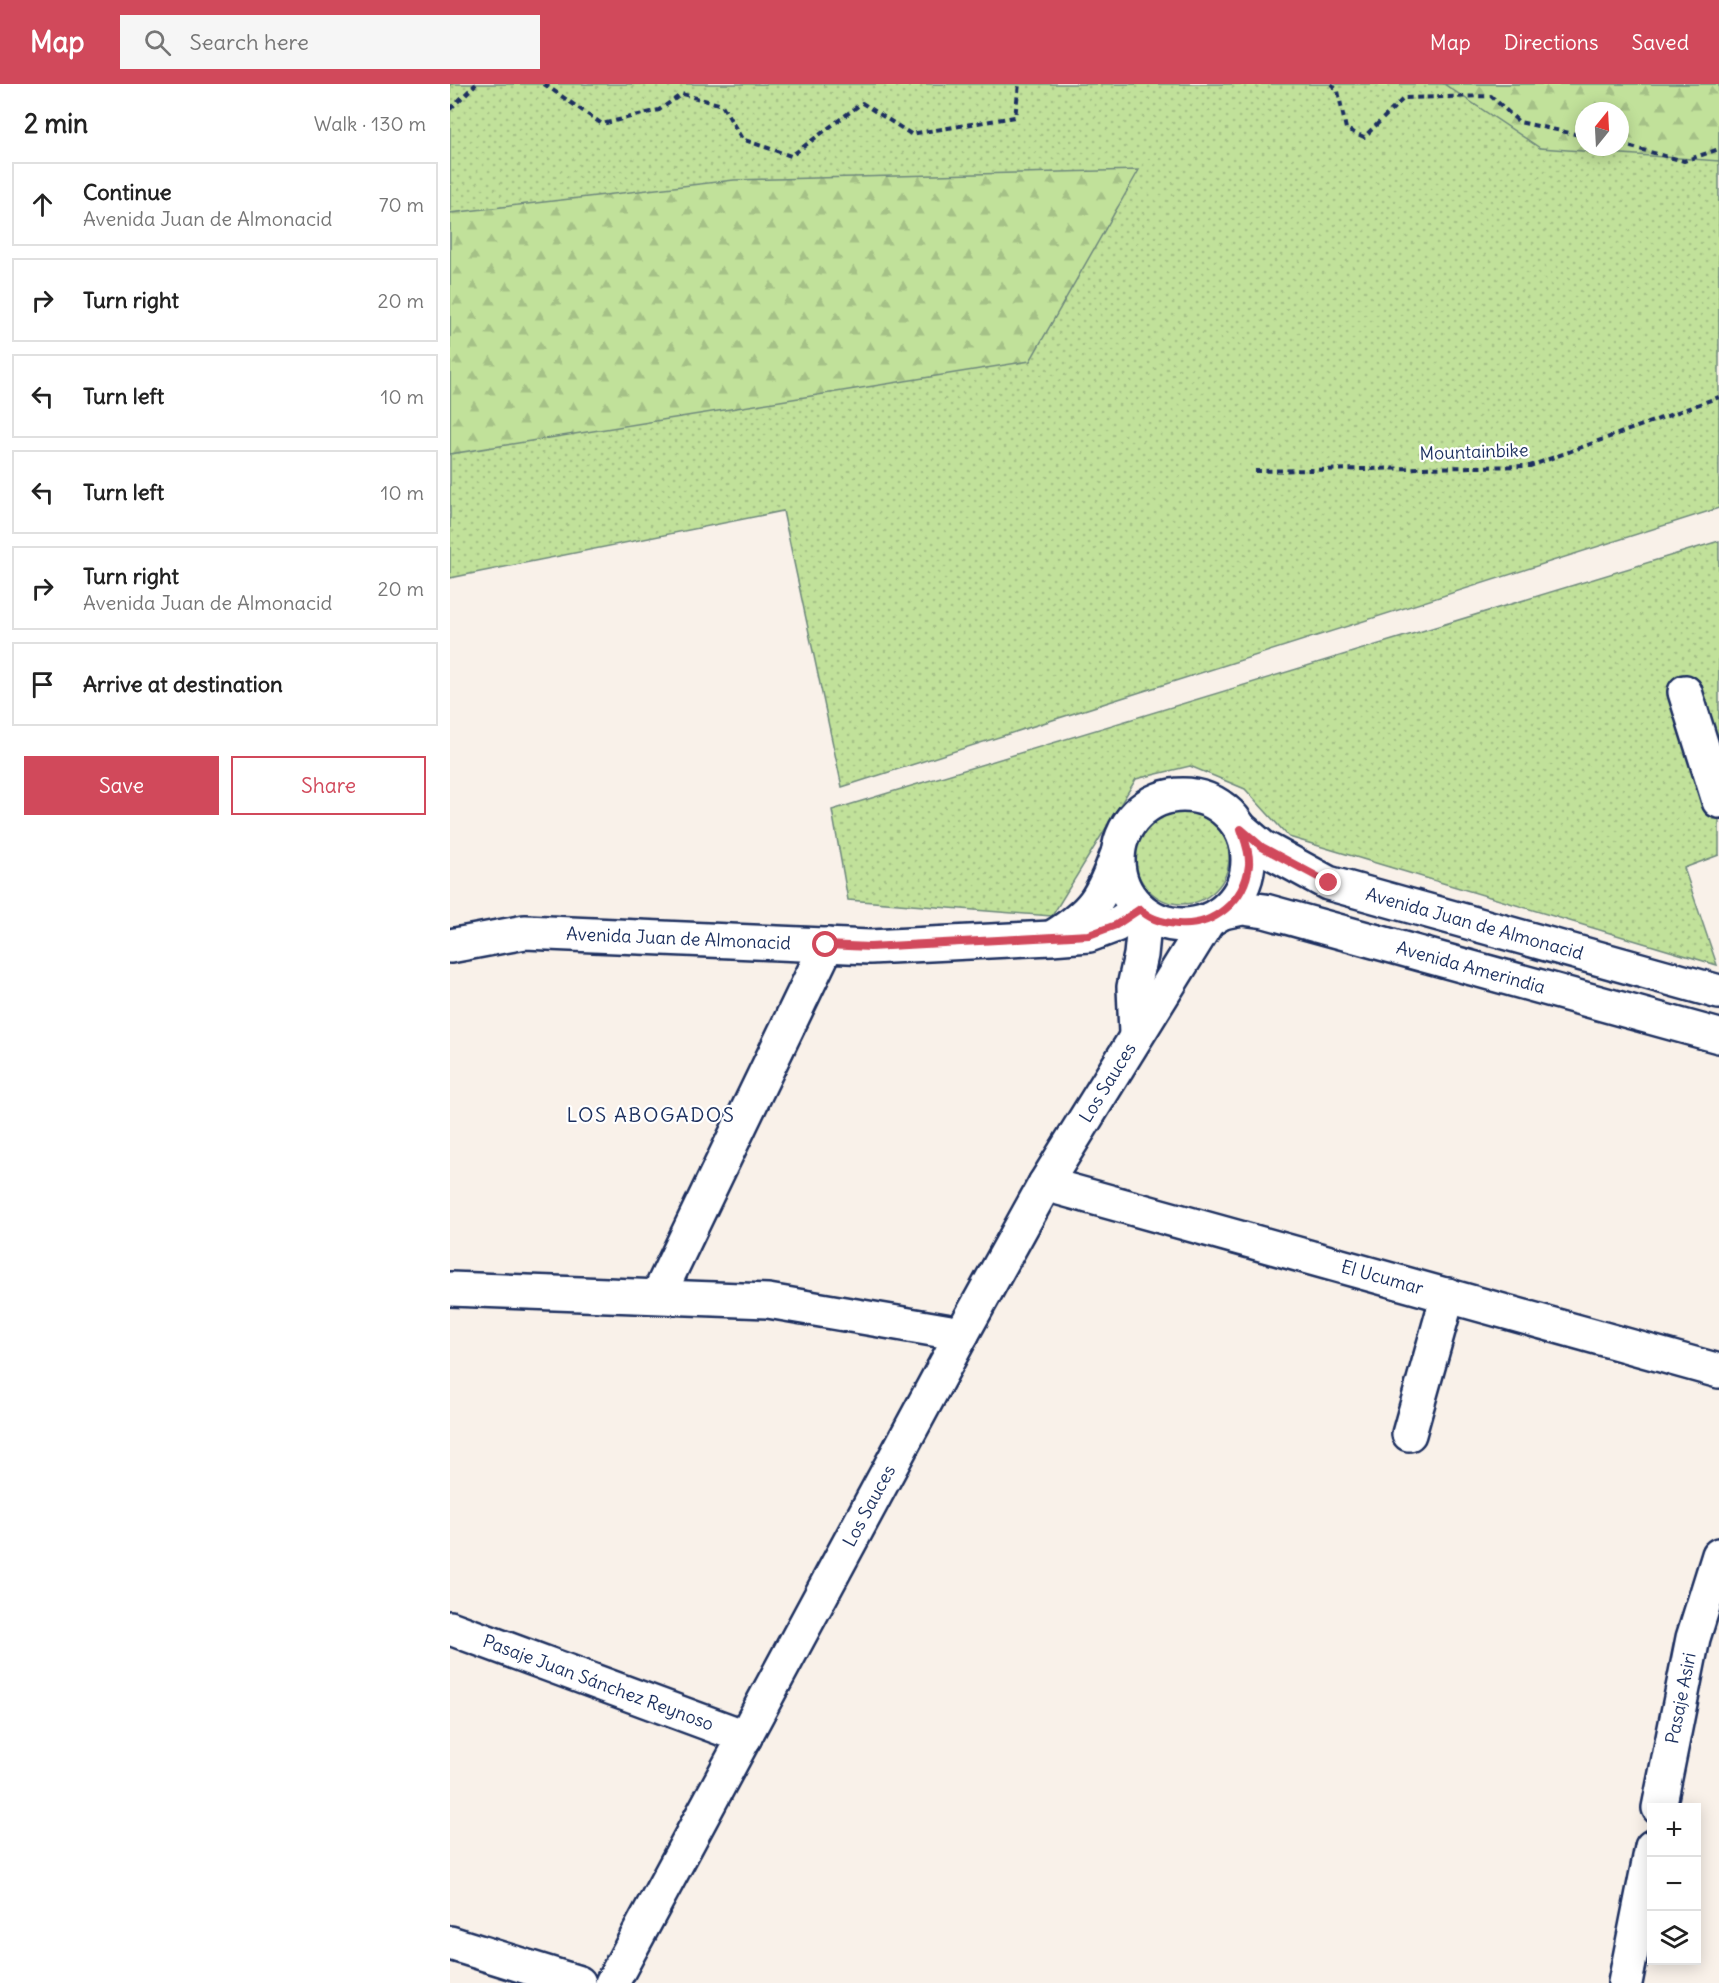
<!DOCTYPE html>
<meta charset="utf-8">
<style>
body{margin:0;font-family:Delius,sans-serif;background:#f6f6f6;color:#222}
.controls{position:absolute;right:18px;bottom:18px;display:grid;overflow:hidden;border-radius:0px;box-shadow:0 3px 15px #0003}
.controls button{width:54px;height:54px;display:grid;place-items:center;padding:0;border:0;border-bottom:2px solid #e0e0e0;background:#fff;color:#222;font:30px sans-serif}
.compass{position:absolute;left:1125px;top:18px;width:54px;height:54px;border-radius:50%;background:#fff;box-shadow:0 3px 15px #0003;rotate:18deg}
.stop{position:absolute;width:18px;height:18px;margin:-14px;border:4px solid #d1495b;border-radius:50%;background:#fff}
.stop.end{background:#d1495b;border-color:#fff;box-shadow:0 2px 6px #0008}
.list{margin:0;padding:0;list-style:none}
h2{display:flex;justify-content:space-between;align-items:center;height:78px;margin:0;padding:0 24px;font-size:26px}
h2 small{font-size:20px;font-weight:400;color:#767676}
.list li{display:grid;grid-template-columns:39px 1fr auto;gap:18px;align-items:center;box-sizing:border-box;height:84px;margin:0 12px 12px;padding:0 12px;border:2px solid #e0e0e0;border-radius:0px}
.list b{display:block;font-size:22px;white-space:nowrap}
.list p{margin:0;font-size:20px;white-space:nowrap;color:#767676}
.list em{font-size:20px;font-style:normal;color:#767676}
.actions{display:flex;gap:12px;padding:18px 24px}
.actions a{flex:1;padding:14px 0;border:2px solid #d1495b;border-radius:0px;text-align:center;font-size:21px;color:#d1495b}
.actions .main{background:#d1495b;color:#fff}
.icon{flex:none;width:33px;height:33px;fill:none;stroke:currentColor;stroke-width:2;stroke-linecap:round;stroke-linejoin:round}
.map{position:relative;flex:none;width:1269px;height:1899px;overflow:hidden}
header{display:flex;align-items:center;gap:36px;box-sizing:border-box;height:84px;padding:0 30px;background:#d1495b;color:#fff}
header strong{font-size:28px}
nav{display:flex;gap:33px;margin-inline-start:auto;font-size:21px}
.search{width:420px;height:54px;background:#f6f6f6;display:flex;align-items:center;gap:15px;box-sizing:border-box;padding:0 21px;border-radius:0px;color:#767676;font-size:22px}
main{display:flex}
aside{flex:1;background:#fff}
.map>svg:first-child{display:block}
.grass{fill:url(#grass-dots);stroke:#6e887c;stroke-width:1.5;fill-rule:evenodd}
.forest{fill:url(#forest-firs);stroke:#6e887c;stroke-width:1.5;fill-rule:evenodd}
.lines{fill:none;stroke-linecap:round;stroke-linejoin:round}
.minor-casing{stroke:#1b2f5e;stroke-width:38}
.path{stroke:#1b2f5e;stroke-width:4;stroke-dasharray:6 4.5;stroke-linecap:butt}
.minor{stroke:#fff;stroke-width:33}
.route{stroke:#d1495b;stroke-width:8}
.labels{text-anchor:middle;stroke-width:4.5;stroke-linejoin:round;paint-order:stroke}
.street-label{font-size:18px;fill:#1b2f5e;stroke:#fff}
.neighbourhood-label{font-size:20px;letter-spacing:1.5px;fill:#1b2f5e;stroke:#fff}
</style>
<header>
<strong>Map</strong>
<div class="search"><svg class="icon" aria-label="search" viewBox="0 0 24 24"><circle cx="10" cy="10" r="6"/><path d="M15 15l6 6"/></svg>Search here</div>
<nav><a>Map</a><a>Directions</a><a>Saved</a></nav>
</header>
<main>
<aside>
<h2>2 min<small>Walk · 130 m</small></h2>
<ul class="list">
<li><svg class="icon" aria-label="ahead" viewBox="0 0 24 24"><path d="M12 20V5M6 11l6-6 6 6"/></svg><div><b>Continue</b><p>Avenida Juan de Almonacid</p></div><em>70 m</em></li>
<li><svg class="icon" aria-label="right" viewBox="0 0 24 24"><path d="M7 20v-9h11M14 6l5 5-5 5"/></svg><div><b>Turn right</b></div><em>20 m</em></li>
<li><svg class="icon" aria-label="left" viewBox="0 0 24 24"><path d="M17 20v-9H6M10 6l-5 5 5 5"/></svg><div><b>Turn left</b></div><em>10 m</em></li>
<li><svg class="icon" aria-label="left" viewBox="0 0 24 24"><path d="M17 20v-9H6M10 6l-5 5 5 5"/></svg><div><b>Turn left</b></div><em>10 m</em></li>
<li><svg class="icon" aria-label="right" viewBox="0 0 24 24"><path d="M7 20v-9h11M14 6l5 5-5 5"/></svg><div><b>Turn right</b><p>Avenida Juan de Almonacid</p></div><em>20 m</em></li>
<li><svg class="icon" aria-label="arrive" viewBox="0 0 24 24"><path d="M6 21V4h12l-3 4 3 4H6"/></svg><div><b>Arrive at destination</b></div></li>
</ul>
<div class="actions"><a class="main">Save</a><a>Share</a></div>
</aside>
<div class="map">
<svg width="1269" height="1899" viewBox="0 0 1269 1899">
<defs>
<pattern id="grass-dots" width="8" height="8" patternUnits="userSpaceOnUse" patternTransform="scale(1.5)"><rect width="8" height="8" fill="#c1e19a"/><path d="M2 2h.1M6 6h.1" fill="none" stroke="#a5c187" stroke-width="1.8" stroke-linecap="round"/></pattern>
<pattern id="forest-firs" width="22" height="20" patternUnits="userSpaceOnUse" patternTransform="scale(1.5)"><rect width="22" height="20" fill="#c1e19a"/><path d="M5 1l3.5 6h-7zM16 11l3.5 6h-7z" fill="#a5c187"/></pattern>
</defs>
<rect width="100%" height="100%" fill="#f9f1e9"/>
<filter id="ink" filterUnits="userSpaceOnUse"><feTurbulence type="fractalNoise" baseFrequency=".0167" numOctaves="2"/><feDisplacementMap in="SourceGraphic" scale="12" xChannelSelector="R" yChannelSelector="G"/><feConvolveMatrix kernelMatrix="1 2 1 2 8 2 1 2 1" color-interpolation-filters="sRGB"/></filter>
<g filter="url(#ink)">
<g class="grass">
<path d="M0,0H1269V424L392,703L333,427L0,494ZM1134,27H1170V63H1134Z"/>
<path d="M1269,457V771L1234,784L1267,881L839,753L795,705L740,682L686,695L602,832L398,816L382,726Z"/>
<circle cx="732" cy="773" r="47"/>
</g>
<g class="forest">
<path d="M994,0H1269V77L1090,64ZM1134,27H1170V63H1134Z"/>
<path d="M689,86L580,277L0,370V129L284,96Z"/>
</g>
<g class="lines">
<defs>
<g id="minor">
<path d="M1235,608L1269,717"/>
<circle cx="733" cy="776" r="65"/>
<path id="s1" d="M791,745L812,763L878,799L1269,908"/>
<path id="s2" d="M773,828L792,824L815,827L1269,952"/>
<path d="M603,853C645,827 651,814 668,769"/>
<path id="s3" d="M0,862L75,848L420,863L601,854L639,851L666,841L690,825"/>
<path d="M686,950L684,903L691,871L695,831"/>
<path id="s4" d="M595,1100L1269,1287"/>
<path d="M0,1205L318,1217L512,1250"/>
<path d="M208,1212L377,861"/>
<path d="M959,1350L998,1211"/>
<path id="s5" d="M0,1544L295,1653"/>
<path id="s6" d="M1209,1724L1243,1554L1269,1471"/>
<path d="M0,1859L129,1899"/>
<path id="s7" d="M162,1899L512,1250L595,1100L758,837"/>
<path d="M1175,1899L1202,1763"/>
</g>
</defs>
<use href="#minor" class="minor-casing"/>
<g class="path">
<path d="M94,0L152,40L209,26L232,10L272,21L292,55L341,72L412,19L461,50L565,33L569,0"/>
<path d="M881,0L888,7L896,45L914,53L954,14L1041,12L1069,38L1134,52"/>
<path d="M0,25L26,0"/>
<path d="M1170,60L1234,77L1269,65"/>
<path d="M805,387L1080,382L1269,313"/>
</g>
<use href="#minor" class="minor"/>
</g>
</g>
<g class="lines" filter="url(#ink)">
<path class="route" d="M376,861L420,863L639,851L666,841L690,825C699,835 715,839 728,840C763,843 795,817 799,781C800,769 795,757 791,745L812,763L879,799"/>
</g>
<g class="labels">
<g class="street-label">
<text transform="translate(1024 368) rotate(-2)" y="6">Mountainbike</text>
<text dy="6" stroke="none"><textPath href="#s1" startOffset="255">Avenida Juan de Almonacid</textPath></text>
<text dy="6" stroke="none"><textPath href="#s3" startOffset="230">Avenida Juan de Almonacid</textPath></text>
<text dy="6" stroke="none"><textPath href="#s2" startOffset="256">Avenida Amerindia</textPath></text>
<text dy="6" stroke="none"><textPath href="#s7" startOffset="1028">Los Sauces</textPath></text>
<text dy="6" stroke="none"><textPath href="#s4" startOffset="350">El Ucumar</textPath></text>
<text dy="6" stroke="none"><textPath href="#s7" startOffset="542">Los Sauces</textPath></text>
<text dy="6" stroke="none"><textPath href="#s5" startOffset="158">Pasaje Juan Sánchez Reynoso</textPath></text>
<text dy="6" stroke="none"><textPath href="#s6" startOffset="112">Pasaje Asiri</textPath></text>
</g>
<g class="neighbourhood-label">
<text x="201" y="1038">LOS ABOGADOS</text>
</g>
</g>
</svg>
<div class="controls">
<button>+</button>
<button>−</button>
<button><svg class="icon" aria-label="layers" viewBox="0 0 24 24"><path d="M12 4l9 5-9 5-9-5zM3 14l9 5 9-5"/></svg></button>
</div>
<svg class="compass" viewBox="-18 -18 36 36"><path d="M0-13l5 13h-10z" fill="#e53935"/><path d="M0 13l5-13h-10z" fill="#767676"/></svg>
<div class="stop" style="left:376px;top:861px"></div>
<div class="stop end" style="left:879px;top:799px"></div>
</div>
</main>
